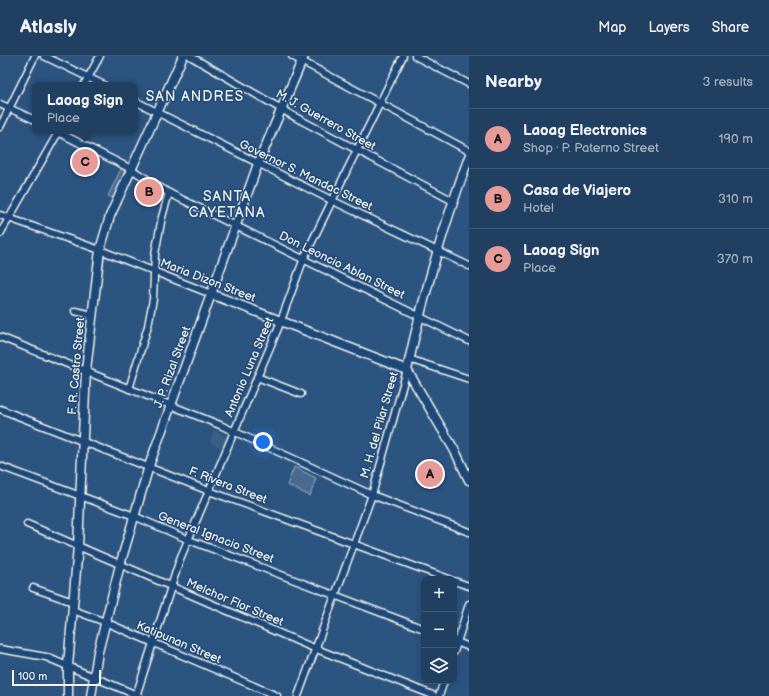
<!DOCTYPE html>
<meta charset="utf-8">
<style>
body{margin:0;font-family:"Balsamiq Sans",sans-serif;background:#2d4a6a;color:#f1f3f6}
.controls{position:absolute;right:12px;bottom:12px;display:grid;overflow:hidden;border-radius:8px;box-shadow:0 2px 10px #0003}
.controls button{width:36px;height:36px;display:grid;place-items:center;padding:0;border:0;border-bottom:1px solid #3e5876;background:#213f61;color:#f1f3f6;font:20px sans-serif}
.scale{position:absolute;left:12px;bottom:10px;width:89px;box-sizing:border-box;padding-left:4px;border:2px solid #f4f1e8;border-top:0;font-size:11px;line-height:14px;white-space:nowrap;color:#f4f1e8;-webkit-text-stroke:3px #1f4a7a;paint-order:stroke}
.you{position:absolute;left:263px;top:386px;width:14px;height:14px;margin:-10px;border:3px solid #fff;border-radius:50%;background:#1a73e8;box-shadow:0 0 0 6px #1a73e833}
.badge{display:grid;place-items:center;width:26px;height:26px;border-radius:50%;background:#e69b98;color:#111;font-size:13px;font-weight:700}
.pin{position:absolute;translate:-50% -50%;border:2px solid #fff;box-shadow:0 1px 4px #0006}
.popup{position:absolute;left:32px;top:26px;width:106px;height:52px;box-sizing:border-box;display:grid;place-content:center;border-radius:8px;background:#213f61;filter:drop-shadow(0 1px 3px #0005);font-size:13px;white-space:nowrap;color:#a2afbd}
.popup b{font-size:15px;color:#f1f3f6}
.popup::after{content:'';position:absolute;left:50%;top:100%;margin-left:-8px;border:8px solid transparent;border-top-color:#213f61}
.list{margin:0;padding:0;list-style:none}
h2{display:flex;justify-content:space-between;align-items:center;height:52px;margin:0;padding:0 16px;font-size:17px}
h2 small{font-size:13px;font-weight:400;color:#a2afbd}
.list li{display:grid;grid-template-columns:26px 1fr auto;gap:12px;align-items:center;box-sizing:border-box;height:60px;padding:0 16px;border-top:1px solid #3e5876}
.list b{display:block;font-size:15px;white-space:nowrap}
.list p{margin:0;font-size:13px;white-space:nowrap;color:#a2afbd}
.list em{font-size:13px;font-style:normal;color:#a2afbd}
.icon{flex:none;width:22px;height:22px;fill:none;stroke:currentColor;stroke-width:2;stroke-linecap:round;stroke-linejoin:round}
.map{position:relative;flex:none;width:469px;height:640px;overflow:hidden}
header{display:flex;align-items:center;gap:24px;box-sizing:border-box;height:56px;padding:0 20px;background:#213f61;border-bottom:1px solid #3e5876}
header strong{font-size:19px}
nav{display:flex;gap:22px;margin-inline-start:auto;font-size:14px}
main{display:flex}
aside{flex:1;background:#213f61}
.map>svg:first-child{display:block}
.built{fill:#3b6088}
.green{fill:#496b90;stroke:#9eaebc}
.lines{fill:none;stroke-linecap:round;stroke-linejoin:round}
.street-casing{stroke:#f4f1e8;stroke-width:9}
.secondary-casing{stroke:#f4f1e8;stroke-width:11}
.street{stroke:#1f4a7a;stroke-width:6}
.secondary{stroke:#1f4a7a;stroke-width:8}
.labels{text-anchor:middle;stroke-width:3;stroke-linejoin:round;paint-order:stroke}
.street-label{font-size:12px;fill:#f4f1e8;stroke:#1f4a7a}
.quarter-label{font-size:14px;letter-spacing:1px;fill:#f4f1e8;stroke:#1f4a7a}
</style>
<header>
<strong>Atlasly</strong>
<nav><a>Map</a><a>Layers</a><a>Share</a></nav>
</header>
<main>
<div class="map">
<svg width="469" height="640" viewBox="0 0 469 640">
<rect width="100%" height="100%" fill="#2c5481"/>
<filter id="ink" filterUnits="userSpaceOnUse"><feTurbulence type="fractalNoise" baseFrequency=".025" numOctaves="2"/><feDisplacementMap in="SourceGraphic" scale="8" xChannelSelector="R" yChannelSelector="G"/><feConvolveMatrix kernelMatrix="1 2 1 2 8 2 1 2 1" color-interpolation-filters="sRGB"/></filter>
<g filter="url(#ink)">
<path class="built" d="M214,374L227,381L222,392L210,386Z"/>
<g class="green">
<path d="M121,113L127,116L115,143L108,140Z"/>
<path d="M294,411L316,422L310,440L287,429Z"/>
</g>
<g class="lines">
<defs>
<g id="street">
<path d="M44,0L104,29"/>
<path d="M190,0L295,61L453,145"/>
<path d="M292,0L469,95"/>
<path d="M415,0L469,28"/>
<path d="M84,29L100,0"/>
<path d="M135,45L331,144L469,210"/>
<path d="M0,48L35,64"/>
<path d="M0,71L35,0"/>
<path d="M56,75L131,113L169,137L469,285"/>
<path d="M0,159L100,194L211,238"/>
<path d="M0,178L59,75"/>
<path d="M75,255L92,259"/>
<path d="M0,281L220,369L372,439L469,476"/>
<path d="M409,303L469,323"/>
<path d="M257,321L301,338"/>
<path d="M129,333L148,270L153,243L155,198L162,161L169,137"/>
<path d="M0,353L209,435L449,523"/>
<path d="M0,410L134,460L189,484L424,573"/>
<path d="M27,468L309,590L435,640"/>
<path d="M454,525L469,530"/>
<path d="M33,532L73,546"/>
<path d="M73,554L105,566L277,640"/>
<path d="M454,585L469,591"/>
<path d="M0,593L46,601L139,640"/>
<path d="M454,596L469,548"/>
<path d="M136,640L180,503L279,270L304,202L403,0"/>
<path d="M298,640L372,439L407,314"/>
<path d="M439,640L444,625"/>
</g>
<g id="secondary">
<path d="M211,238L407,314"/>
<path d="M407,314C423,241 443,171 469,101"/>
<path d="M407,314L455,395L469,424"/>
<path d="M68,640V610L78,490L86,314L100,194L110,160L183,0"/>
<path d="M91,640L98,596L120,509L149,410L258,108L304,0"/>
</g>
</defs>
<use href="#street" class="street-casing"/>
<use href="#secondary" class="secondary-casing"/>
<use href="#street" class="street"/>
<use href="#secondary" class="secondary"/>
</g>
</g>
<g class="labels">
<g class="street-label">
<text transform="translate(326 64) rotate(29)" y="4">M. J. Guerrero Street</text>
<text transform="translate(306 119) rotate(26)" y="4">Governor S. Mandac Street</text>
<text transform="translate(342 209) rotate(26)" y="4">Don Leoncio Ablan Street</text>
<text transform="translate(208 224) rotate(21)" y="4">Maria Dizon Street</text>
<text transform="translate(76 310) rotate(-85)" y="4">F. R. Castro Street</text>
<text transform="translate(172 311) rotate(-70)" y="4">J. P. Rizal Street</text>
<text transform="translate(249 311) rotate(-67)" y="4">Antonio Luna Street</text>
<text transform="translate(379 369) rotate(-74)" y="4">M. H. del Pilar Street</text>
<text transform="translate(228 429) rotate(21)" y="4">F. Rivera Street</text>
<text transform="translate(216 481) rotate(21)" y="4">General Ignacio Street</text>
<text transform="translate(235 546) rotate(23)" y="4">Melchor Flor Street</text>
<text transform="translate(179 586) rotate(23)" y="4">Katipunan Street</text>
</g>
<g class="quarter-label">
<text x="195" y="45">SAN ANDRES</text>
<text x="227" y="145">SANTA<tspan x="227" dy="16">CAYETANA</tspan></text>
</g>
</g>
</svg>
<div class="controls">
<button>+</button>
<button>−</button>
<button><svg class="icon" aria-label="layers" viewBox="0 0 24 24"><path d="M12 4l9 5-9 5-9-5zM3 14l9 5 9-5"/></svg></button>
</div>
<div class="scale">100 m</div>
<div class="you"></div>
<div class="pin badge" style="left:430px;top:418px">A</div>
<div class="pin badge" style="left:149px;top:136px">B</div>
<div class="pin badge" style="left:85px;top:106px">C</div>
<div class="popup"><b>Laoag Sign</b>Place</div>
</div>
<aside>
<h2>Nearby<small>3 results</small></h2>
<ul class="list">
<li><span class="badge">A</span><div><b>Laoag Electronics</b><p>Shop · P. Paterno Street</p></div><em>190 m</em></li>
<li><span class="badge">B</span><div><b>Casa de Viajero</b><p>Hotel</p></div><em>310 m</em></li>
<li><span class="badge">C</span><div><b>Laoag Sign</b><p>Place</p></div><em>370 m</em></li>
</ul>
</aside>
</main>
